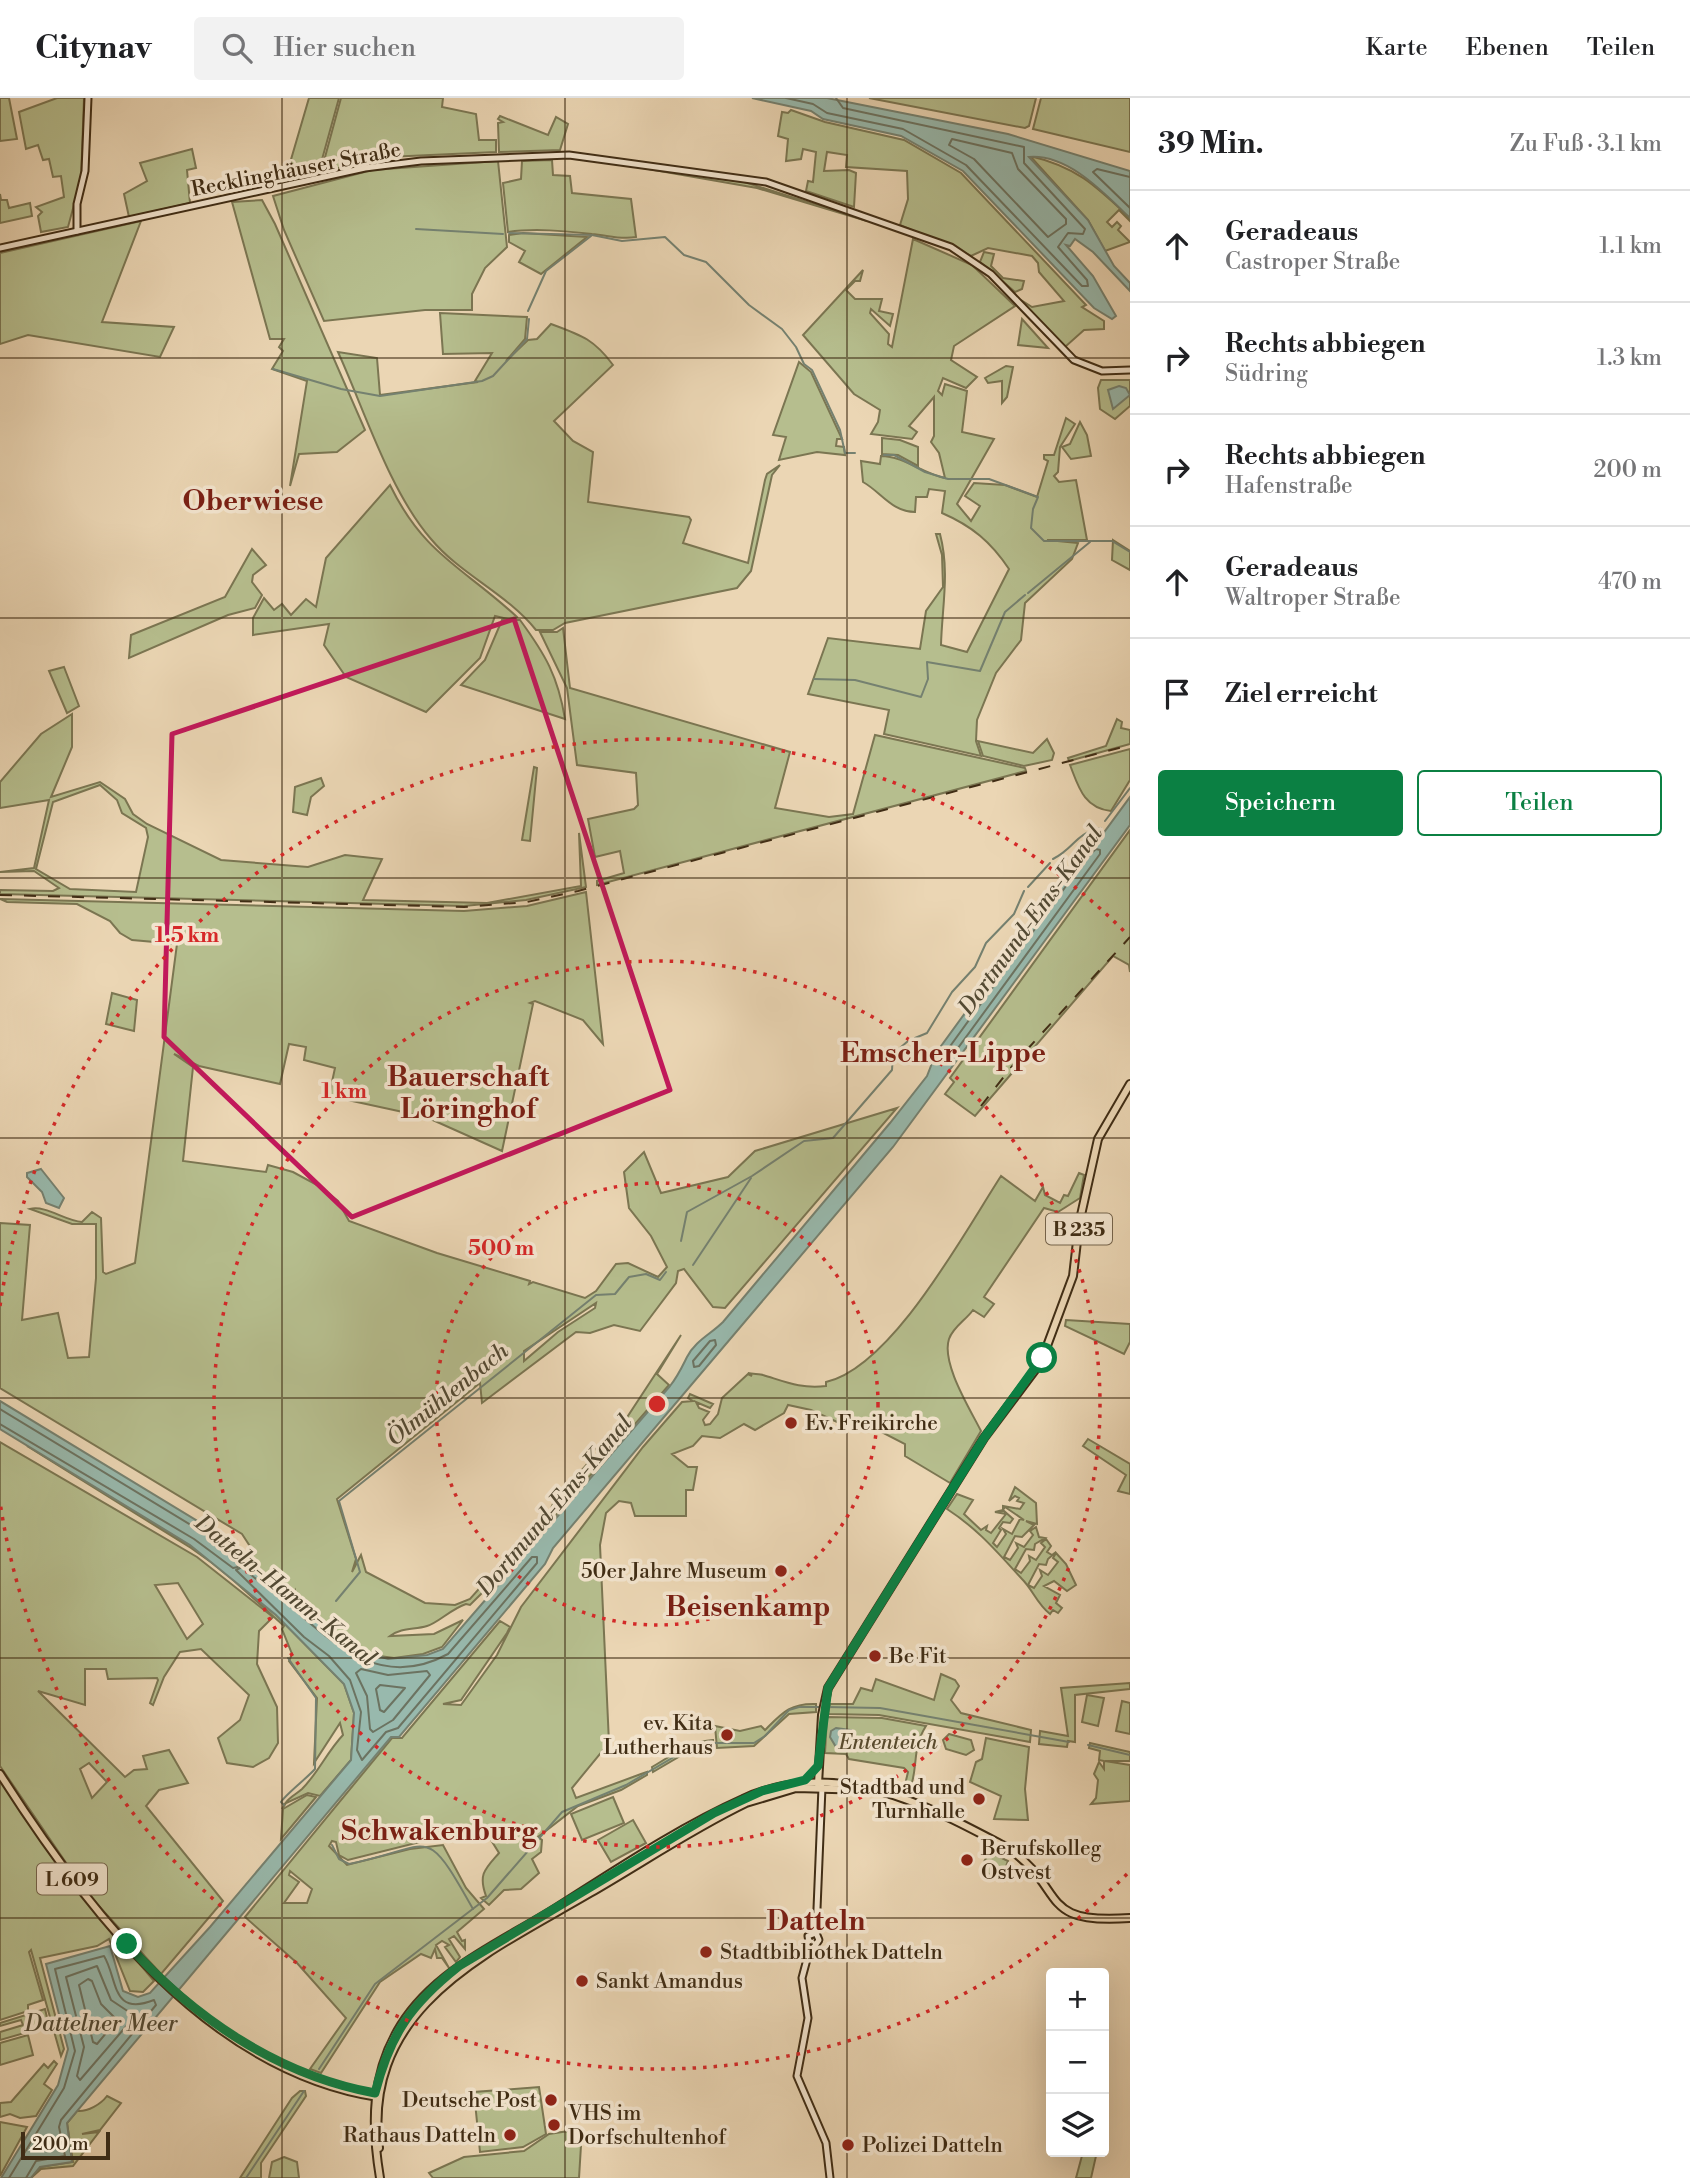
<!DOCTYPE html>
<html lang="de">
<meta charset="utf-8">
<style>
body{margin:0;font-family:"Libre Bodoni",serif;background:#f2f2f2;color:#202124}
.controls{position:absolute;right:21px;bottom:21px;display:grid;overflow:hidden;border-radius:7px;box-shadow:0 7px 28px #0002}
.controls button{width:63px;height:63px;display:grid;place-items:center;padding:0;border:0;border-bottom:2px solid #e0e0e0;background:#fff;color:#202124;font:35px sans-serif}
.scale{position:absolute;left:21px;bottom:18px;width:89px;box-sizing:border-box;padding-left:7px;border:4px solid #402d15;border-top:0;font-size:19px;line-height:24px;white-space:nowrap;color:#402d15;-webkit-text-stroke:5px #f2e4ce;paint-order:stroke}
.stop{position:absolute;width:21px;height:21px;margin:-16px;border:5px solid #0b8043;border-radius:50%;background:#fff}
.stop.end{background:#0b8043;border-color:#fff;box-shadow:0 2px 7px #0008}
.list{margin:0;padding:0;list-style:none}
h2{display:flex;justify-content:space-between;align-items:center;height:91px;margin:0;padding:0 28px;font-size:30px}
h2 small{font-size:23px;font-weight:400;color:#757577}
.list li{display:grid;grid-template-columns:46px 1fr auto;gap:21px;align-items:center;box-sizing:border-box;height:112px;padding:0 28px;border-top:2px solid #e0e0e0}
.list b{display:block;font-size:26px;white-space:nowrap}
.list p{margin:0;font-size:23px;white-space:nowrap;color:#757577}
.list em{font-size:23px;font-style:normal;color:#757577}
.actions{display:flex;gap:14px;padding:21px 28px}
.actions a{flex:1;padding:16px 0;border:2px solid #0b8043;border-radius:7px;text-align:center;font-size:24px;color:#0b8043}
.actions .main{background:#0b8043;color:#fff}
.icon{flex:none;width:38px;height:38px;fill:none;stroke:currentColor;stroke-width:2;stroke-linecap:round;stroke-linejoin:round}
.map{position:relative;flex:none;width:1130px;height:2080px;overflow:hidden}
header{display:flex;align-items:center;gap:42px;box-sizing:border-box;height:98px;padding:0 35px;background:#fff;border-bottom:2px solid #e0e0e0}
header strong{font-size:33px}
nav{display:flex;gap:38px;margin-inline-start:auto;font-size:24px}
.search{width:490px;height:63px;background:#f2f2f2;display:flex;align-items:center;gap:18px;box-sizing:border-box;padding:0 24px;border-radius:7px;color:#757577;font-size:26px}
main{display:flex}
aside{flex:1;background:#fff}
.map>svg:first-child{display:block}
.green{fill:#b6be8e;stroke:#7b7652;stroke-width:2;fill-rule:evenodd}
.water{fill:#98b9ad;stroke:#758170;stroke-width:2}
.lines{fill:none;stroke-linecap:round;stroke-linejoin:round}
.shore{stroke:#6c7361;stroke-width:2}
.stream{stroke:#758170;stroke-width:2}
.secondary-casing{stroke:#402d15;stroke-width:9}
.primary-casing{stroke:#402d15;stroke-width:10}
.secondary{stroke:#f2e4ce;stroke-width:5}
.primary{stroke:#ebd6b4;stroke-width:6}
.rail{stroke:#402d15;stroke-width:2;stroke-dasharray:12 12;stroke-linecap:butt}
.route{stroke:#0b8043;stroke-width:9}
.marked{fill:none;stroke:#c2185b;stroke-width:5;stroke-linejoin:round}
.grid{fill:none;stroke:#402d15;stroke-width:2;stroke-opacity:0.55}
.ring{fill:none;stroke:#d62828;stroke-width:3.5;stroke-dasharray:3.5 7}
.poi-dot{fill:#8f2418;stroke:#f2e4ce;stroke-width:2.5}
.labels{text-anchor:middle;stroke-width:7;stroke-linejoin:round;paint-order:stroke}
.shield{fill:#f2e4ce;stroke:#75644c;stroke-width:2}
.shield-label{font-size:19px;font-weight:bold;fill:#402d15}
.street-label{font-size:21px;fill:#402d15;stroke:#f2e4ce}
.poi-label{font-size:21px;fill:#402d15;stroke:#f2e4ce;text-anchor:start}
.park-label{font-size:21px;font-style:italic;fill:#584a2d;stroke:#f2e4ce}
.water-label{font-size:23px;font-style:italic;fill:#524933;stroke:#f2e4ce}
.district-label{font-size:28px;font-weight:bold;fill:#7a1f14;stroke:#f2e4ce}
.centre{fill:#d62828;stroke:#f2e4ce;stroke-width:3.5}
.ring-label{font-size:21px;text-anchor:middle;font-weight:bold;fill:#d62828;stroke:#f2e4ce;stroke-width:7;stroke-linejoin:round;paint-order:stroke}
</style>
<header>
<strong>Citynav</strong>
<div class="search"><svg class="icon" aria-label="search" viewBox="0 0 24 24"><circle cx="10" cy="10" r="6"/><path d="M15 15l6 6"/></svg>Hier suchen</div>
<nav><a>Karte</a><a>Ebenen</a><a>Teilen</a></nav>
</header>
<main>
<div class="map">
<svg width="1130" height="2080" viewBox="0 0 1130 2080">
<rect width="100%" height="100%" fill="#ebd6b4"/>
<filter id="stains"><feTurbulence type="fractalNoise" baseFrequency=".00286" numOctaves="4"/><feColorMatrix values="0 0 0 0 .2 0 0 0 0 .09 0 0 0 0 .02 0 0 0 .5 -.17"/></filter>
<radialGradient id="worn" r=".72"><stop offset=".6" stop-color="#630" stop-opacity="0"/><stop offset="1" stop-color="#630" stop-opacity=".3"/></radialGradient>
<g class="green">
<path d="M0,0H9L17,41L0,43Z"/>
<path d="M57,0H84L81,81L68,129L41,134L38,118L42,114L36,109L64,99L61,78L53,79L49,61L43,62L38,47L26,51L19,14Z"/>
<path d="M309,0H339L318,76L285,82Z"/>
<path d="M341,0H443L442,9L476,16L479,42H496V54L387,59L321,74Z"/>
<path d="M869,0H1036L1029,28L1025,30Z"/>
<path d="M1041,0H1130V54L1033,31Z"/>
<path d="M791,12L825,24L904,42L961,75L1086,207L1082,209L1104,223V231L1084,232L1065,249L1061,248L1021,202L1032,209L1064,203L1039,174L1038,165L1032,158L988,150L971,158L900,127L908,101L907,73L846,69L847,57L827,54L824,73L849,72L856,75L854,109L806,93L808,83L813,84L816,54L803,51L801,61L786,63L788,41L778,38L782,14L788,15Z"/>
<path d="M500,18L548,37L556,19L568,26L560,52L499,54L498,25L503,24L498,21Z"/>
<path d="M192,51L196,70L187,72L190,105L129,119L124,96L147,83L140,65Z"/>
<path d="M1030,58C1077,69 1096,88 1130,120V123L1119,112L1107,124L1112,129L1117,124L1121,128L1118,132L1130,144L1105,153L1088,122Z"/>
<path d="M552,62L553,77L570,78L572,95L631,101L636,139C620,142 607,137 592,136C564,133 535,130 508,134L503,85L521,81L522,63Z"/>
<path d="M498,63L507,149L485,170L472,196V212H425L324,223L284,132L273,98L372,72Z"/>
<path d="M631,68L741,83L867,123L757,90Z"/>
<path d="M0,96L1,102H7L9,110L30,105L32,118L0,125Z"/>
<path d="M262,102L275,126L365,332L337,354L299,356L290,388L307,283L272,271L283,253L279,249L284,241H270L232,104Z"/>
<path d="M141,123L102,224L174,229L160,259L28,237L0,246V155Z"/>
<path d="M523,135L587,139L541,176L519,164L525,153L509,144V137Z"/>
<path d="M913,141L972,167L1015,208L954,248L951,262L977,279L966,290L943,280L938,293L942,297L945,286L967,293L962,334L994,341L957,406L971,423L980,408L965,398L974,385L1005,387L1037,399L1048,363L1044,361V357H1054L1066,320L1075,326L1060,349L1058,374L1054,378L1059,384L1076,382L1087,442H1047L1078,445L1072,461L1025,505L1021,542L996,575L977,622L976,643L981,658L884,636L889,612L808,596L828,540L920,551L926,513L943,489L942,457L936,436H940C950,474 942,509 941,547L967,554L1009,471C991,444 972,428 942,415L945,393L929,391L927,399H916L915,414C892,414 881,394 863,384L861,363L880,366L881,358C904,358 923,376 945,380L939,355L931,344L934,338V299L909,328L917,334L912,341L871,336L878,324L880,312L854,296L803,237L863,172L860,183H855L846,192L855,201H882L879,213L893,216L890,228L871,211L870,215L889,236L888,246L892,249Z"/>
<path d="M984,154L994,156L991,168L1003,180L1024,183L1022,191L1015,194L980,164Z"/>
<path d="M440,215L527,219L525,241L506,263L528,242L537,241L551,226C581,237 594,241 613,267L554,323L573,343L593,354L588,404L689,419L691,422L683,445L748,465L765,382L767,376L780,367L772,377L751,473L737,490L565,525L553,532H536C506,495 461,477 431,441C390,394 364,311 338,254L377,260L380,297L478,284L475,283L492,255L443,256Z"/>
<path d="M1022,221L1048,250L1018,247Z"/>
<path d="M799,264L811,274L842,341H837L836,348L844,349L845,357L817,354L779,362L786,339L773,337Z"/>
<path d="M1006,268L1013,269L1007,299L1002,305V283L988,285L985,280Z"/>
<path d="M1101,282H1130V308L1115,321L1100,311L1098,290Z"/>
<path d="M1080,324L1087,337L1091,358L1071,361L1062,349L1070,346Z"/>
<path d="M882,340L900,342L918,349V368L898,357L882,356Z"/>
<path d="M390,387C424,457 463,469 517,519L512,522L495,518L480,560L426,614L346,579L324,547L329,526L253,537V520L264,500L274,512L282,506L291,517L306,501L316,509L326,460Z"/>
<path d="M1113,442L1130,453V472L1112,462Z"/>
<path d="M252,451L266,467L253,477L252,484L262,497L255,510L228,517L129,560L131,537L225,499Z"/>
<path d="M502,522H520C545,556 558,578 565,621L461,587L485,562Z"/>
<path d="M563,530L570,590L790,654L775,710L829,719L853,716L875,637L1025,670L1026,673L597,787V783L624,775L620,753L595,759L588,721L634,711L638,707L636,675L577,667L567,590L540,534H557Z"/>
<path d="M64,569L79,608L67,615L49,573Z"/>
<path d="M72,616V649L51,699L100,684L125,701L133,716L147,726L221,762L308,769L345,757L382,761L363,802L487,805L581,788L579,735L586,789L526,802L464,808L0,796V792L53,793L59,790L34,773L0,774L34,770L49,702L0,710V684L41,636ZM100,687L117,702L122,715L146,730L148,739L136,794L70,791L36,771L53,704Z"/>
<path d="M1117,621L1122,624L1121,630L1130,632V646L1069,663L1068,660L1106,648Z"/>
<path d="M1047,641L1054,655L1052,662L1024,668L983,658L978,643L1033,655Z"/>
<path d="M1130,651V682L1111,713C1083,710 1078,687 1070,667Z"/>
<path d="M534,669L537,670L530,743L522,742Z"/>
<path d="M321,680L324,688L311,699L307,717L293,714L295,689Z"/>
<path d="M1130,732V874L1129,867L1113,858L975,1018L945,996L954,984L950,980Z"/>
<path d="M586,794L603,946L583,922L535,903L530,905L533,906L502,1053L426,1019L329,998L335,970L304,962L306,949L289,946L280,986L199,968L174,956L193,969L183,1063L266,1074L268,1067L293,1074L319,1088L338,1103L349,1123L437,1155L530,1183L529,1186L533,1184L585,1200L596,1193L616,1166L628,1165L658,1179L667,1169L651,1138L629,1110L624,1074L644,1054L661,1095L728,1079L755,1053L897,1010L725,1210L713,1209L684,1171L678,1173L676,1185L640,1233L614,1227L590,1235L576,1234L482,1305L480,1285L337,1401L356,1461L352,1474L361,1457L366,1474L425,1505L455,1507L470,1501L533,1430L550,1419C549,1397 579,1379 590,1362H595V1366L601,1359L596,1351L604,1340L620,1330L681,1237L657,1276L669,1287L489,1494H483L470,1507L466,1506C451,1511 438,1525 427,1528C414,1532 402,1529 390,1538L434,1536L463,1522L442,1549L423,1556L394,1560L372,1557L354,1549L296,1503L295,1493L293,1497L247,1461L255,1456L242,1436L0,1290V1125L30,1127L22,1222L58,1215L68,1260L89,1259L96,1180V1126H72L30,1111C46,1107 65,1123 82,1124L92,1114L101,1120L103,1174L106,1176L135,1165L177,846L132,842L120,835L110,823L77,806L7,804L0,801L464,813L527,808ZM596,1205L595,1210L558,1234L524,1263V1253Z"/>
<path d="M112,895L137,902L134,933L106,926Z"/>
<path d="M1079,1075L1084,1077L1080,1100L1058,1114L1044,1110L984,1199L994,1206L984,1219L973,1212C966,1222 953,1229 949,1241C941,1265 970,1311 981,1333L950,1385L905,1358V1346L868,1327L866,1329L853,1323L846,1328L811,1312L788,1307L784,1315L755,1332L744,1326L720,1340L702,1338L693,1348L672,1356L688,1369H697L693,1392H686V1418H635L631,1405L619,1403L606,1415L600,1447L609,1645L572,1690L576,1700L641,1676L647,1674V1677L621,1692L578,1708L538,1739L542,1742L541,1754L532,1761L539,1775L521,1791L504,1792L489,1807L481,1800L486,1798C478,1776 485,1771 499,1755L486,1734L478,1737L474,1732H468L348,1762L339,1757L336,1744L332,1743L329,1748L347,1767L410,1751L443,1747L466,1790L484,1811L457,1834L462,1843L465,1842V1851L454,1838L449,1841L460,1859L456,1864L445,1849L449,1847L442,1843L436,1847L449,1870L442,1860H437L435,1851L431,1860L421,1856L380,1884L321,1975L310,1971L346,1920L297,1865L245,1819L392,1640H402L500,1523L510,1529L507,1535L461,1602L443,1606L461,1607L497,1557L521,1509L643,1349L682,1304L693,1303L688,1300L690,1296L713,1306L710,1310L696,1304L699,1310L709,1314L703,1322L705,1327L710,1326L718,1316L722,1300L748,1276L752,1278L748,1275C753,1276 761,1276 763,1277C786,1284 801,1291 826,1288V1284C892,1269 964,1135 1001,1078L1035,1103L1043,1089L1045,1097L1060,1105L1064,1097L1068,1098ZM290,1773L312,1791L307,1805H284L299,1784L289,1777Z"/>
<path d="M1066,1222L1130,1226V1244L1124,1256L1065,1228Z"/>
<path d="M1088,1341L1130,1366V1396L1118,1393L1126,1377L1083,1348Z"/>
<path d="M0,1344L197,1459L273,1519L259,1533L257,1566L277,1609L278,1645L269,1660L253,1669L227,1665L218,1640L240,1622L249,1597L201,1551L180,1554L164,1579L153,1607L150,1605L158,1582L157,1580L108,1581L106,1571H85V1607L38,1593L125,1679L134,1672L147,1671L143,1658L169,1652L188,1685L159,1692L146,1708L223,1803L161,1876L86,1794L0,1668ZM178,1485L203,1526L187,1541L155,1487ZM89,1665L107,1684L92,1700L80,1671Z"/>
<path d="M27,1348L190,1447L276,1517L344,1586L354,1615L351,1662L320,1698L308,1695L286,1705L282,1711C286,1701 294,1698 302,1691C318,1675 327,1654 343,1637L340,1625L314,1665L317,1600L289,1563L292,1556L282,1531L284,1528L222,1472L191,1450Z"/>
<path d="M1015,1389L1036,1405L1037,1426L1026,1423L1034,1427L1022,1439L1015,1438L1004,1459L1010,1462L1018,1450L1016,1445L1024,1449L1033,1437L1030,1433L1036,1429L1039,1439L1045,1440L1035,1446L1034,1452L1026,1451L1015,1471L1021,1475L1030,1463L1029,1458L1036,1462L1045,1449L1041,1445L1046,1441L1051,1448L1047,1454L1052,1457L1056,1454L1048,1461L1046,1467L1039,1466L1028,1487L1034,1490L1042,1478L1040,1472L1048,1477L1058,1464L1053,1460L1056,1455L1066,1466L1076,1487L1067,1493L1054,1483L1044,1488L1060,1497L1056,1505L1062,1510L1058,1515L1053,1512L1050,1516C1037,1506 1033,1492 1022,1481C997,1454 978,1431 947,1411L957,1396L973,1402L964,1416L981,1432L987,1428L986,1432L991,1435L1006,1416L995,1414L1003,1412V1408L1020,1411L1024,1405L1017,1403L1019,1400L1015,1398L1009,1403ZM1005,1409L1024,1422L1020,1421L1012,1436L1003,1431L1006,1436L997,1449L993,1445L1001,1432L999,1430L1003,1424L1010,1425L1013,1421L1003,1412Z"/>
<path d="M941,1576L955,1582L959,1588L951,1602L961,1615L1031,1632L1030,1644L879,1617L828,1616L830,1606H853L861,1590L872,1593L876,1581L934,1602Z"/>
<path d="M1130,1585V1591L1075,1597V1644L1068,1643L1067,1649L1039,1646L1040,1633L1068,1638L1061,1590Z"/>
<path d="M1087,1597L1104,1600L1098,1628L1082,1624Z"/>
<path d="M1122,1603L1130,1605V1636L1116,1633Z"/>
<path d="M816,1606V1614L789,1616L754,1648L717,1650L715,1628L740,1633L761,1628L765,1632C782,1615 790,1605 816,1606Z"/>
<path d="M827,1619L882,1620L926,1628C911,1651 919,1671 909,1694L904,1691L908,1674L904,1670L849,1661L846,1656L825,1655Z"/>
<path d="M949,1636L971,1642L974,1652L966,1657L946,1651L943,1642Z"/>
<path d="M986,1640L1029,1649L1025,1691L1028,1722L994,1721L1001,1698L970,1684L976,1664L982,1661Z"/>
<path d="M713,1642V1648L694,1650L653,1674L652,1669C671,1658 690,1643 713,1642Z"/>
<path d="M1090,1645L1130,1654V1663H1105L1130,1667V1703L1091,1706L1096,1700L1098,1682L1094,1676L1099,1664L1104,1671V1663L1099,1662L1100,1653L1089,1650Z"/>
<path d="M0,1682L61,1772L154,1883L143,1894L130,1893L109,1841L97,1848L40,1860L64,1951L61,1958L31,1852L29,1854L43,1902L28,1907V1913L0,1922Z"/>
<path d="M307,1697L316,1699L281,1741L283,1711Z"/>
<path d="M613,1699L624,1725L582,1742L571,1716Z"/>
<path d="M633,1722L646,1745L611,1764L598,1742Z"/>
<path d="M989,1754L1008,1763L1005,1771L1009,1773L1004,1783L985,1774L988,1766L984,1764Z"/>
<path d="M45,1911L49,1928L0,1942V1934L23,1927L21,1922L0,1928V1925Z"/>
<path d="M28,1937L33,1957L0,1967V1945Z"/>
<path d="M54,1963L57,1966L44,1986L52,1992L36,2018L20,2020L10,2016L0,2019V2005L11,2004L44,1966L48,1970Z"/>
<path d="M539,1989L546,2036L523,2049L480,2054L474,1994Z"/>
<path d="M300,1993H305L306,1998L261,2065V2080H240L292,2000Z"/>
<path d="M107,1998L121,2005L100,2032L82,2036L99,2034L73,2068L41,2071L31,2080L40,2069L73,2064L67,2025L77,2013C88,2014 101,2006 107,1998Z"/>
<path d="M0,2024L27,2029L0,2078Z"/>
<path d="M582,2031L579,2080H433L429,2075L464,2059L524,2053L549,2036Z"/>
<path d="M1083,2054L1096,2058L1091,2080H1076Z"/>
<path d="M284,2059L297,2064L299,2080H269L272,2064Z"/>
</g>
<g class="water">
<path d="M752,0H827L1008,36L1130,73V120C1103,94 1068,56 1029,59L1088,122L1114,168L1130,185V193L1093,154L1075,141L1070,148L1066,147L1093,178L1116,218L1112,221L1094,210L963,73L901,38L823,21L811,13Z"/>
<path d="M1119,288L1126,290L1130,297L1113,311L1108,292Z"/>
<path d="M1130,699V727L893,1049L553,1450L545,1466L399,1639H391L67,2025L72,2064L40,2069L31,2080H1L58,1987L68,1951L46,1866L110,1848L123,1893L138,1899L150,1895L210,1829L351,1662L354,1615L344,1586L276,1517L190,1447L0,1331V1303L214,1433L254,1471L354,1551L388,1561L427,1557L443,1551L670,1288C678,1278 682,1269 687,1259C695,1243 711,1236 723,1224L890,1025L927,978L936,955L1082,754L1102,737Z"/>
<path d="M41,1071L64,1100L59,1110L46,1105L42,1094L27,1079V1075Z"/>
<path d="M836,1630L851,1632L848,1651L836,1649L830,1639L831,1633Z"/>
</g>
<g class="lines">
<g class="shore">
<path d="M786,0L813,6L827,15L903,31L966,67L1082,188H1088L1087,182L1058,149L1068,135L1083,136L1085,131L1024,65V49L843,10L836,0"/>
<path d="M952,41L1012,55L1018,71L1066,121V126L1048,139L974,61L949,47Z"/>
<path d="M1130,79L1097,71L1093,74L1130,110"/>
<path d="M1096,751L1100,752V756L947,965L943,966V958L1087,759Z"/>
<path d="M710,1243L715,1242L716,1247L699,1268L694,1269L693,1263Z"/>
<path d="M0,1311L209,1438L237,1465L238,1469L233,1470L194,1441L0,1326"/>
<path d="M532,1459H537V1465L398,1630L386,1634L362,1662L357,1652L361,1614L350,1582L329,1558L304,1539L236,1472L242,1469C257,1483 274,1494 289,1507C336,1548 382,1592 448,1556Z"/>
<path d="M361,1571L388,1577L427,1573L430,1577L393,1622L373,1634L370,1631L367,1598L356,1575Z"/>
<path d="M380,1587L405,1590L384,1614L380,1612L376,1591Z"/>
<path d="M97,1868L111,1902L135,1918L80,1982L77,1978L84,1949L66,1879Z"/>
<path d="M88,1881L92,1883L101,1906L117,1922L97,1946L93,1944L79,1887Z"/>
<path d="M9,2080L64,1990L75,1953L55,1871L104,1858C118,1881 111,1919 154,1902L156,1907L61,2022L59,2029L65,2058L36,2063L26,2080"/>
</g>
<g class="stream">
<path d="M416,131L503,136"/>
<path d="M509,135L592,137L622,143L665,139L684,157L706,164L749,207L782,231L796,249L804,266L812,272L840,332L845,355H855"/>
<path d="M528,213L546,173L591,138"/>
<path d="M273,271L341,291L380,298L482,283L493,278L527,241L529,221"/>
<path d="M884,357H894L925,374L948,381H989L1038,399L1033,411L1031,430L1044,443H1112L1130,454"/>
<path d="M1028,495L1090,444"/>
<path d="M814,581L855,582L921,599L928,581L927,564L980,573L1005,514L1025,497"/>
<path d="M1105,723L1130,690"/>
<path d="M1053,761C1076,749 1074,736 1101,730"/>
<path d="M1028,789L1050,765"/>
<path d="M915,940L927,935L952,894L975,869L986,845L1014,816L1024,793"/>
<path d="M681,1143L687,1114L752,1078L804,1043L833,1040L892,972L893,956L908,943"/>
<path d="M693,1167L751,1080"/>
<path d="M336,1503L360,1474L339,1403L596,1197L615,1196L629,1179L646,1176L660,1182L666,1174"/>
<path d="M825,1609L880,1610L1069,1644"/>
<path d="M1088,1647L1130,1657"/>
<path d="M284,1707L281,1704C286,1696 306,1681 315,1671L316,1600L288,1560"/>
<path d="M332,1747L339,1761L349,1766C434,1749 423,1722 473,1811"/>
<path d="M319,1971L375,1886L487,1800L562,1714L626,1687L691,1649L704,1645H754L765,1638L789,1612L799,1609H820"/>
<path d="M246,2080L304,1993"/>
</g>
<defs>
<g id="secondary">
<path d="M77,133V106L85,73L88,0"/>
<path d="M0,150L365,70L421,63L569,57L766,84L951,149L991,176L1074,262L1102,273L1130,272"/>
<path d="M816,1835L808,1838L810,1850L802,1880L808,1920L797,1978L826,2045L830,2080"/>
<path d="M812,1852L819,1842L816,1835L822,1689"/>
</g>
<g id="primary">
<path d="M0,1676C86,1811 208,1973 378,1999"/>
<path d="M818,1686L822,1617L828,1590L984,1340L1041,1264L1073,1178L1079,1126L1098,1041L1130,986"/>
<path d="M379,2050C362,1908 488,1855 590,1795C642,1765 692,1731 746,1705L796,1690L868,1692"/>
<path d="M380,2080C371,2026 371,1975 401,1927C436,1871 502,1844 556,1810C616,1772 678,1730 743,1701C762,1692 783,1687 804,1685C879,1680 943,1716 1008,1750C1068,1792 1036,1827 1130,1820"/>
</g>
</defs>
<use href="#secondary" class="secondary-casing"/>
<use href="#primary" class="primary-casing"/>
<use href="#secondary" class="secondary"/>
<use href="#primary" class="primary"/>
<g class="rail">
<path d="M0,797L464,809L527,804L578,793L1130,647"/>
<path d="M981,1008L1013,967L1130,839"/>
</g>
</g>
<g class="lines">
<path class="route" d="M127,1846C193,1919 277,1977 375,1995C390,1936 411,1906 459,1868L714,1715L762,1693L805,1682L818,1668L828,1590L984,1340L1042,1260"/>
</g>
<path class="marked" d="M514,521L670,992L352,1119L164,939L172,636Z"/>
<path class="grid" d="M282,0V2080M565,0V2080M847,0V2080M0,260H1130M0,520H1130M0,780H1130M0,1040H1130M0,1300H1130M0,1560H1130M0,1820H1130"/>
<g class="ring">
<circle cx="657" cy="1306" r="221"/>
<circle cx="657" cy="1306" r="443"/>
<path d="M1127 1776A664 664 0 0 1 0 1404M0 1208A664 664 0 0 1 1127 836"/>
</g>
<g class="poi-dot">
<circle cx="791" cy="1325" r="7"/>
<circle cx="781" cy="1473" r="7"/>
<circle cx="875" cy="1558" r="7"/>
<circle cx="727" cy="1637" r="7"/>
<circle cx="979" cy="1701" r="7"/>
<circle cx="967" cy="1762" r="7"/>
<circle cx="706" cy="1854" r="7"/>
<circle cx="582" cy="1883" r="7"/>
<circle cx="551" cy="2002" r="7"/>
<circle cx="554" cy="2027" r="7"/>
<circle cx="510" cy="2037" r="7"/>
<circle cx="848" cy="2047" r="7"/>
</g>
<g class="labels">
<g class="shield">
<rect x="1046" y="1115.5" width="66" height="31" rx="5"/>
<rect x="37" y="1765.5" width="70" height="31" rx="5"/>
</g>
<g class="shield-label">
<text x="1079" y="1138">B 235</text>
<text x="72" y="1788">L 609</text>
</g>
<g class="street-label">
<text transform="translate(296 71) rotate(-11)" y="7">Recklinghäuser Straße</text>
</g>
<g class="poi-label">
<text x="805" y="1332">Ev. Freikirche</text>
<text x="767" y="1480" text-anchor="end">50er Jahre Museum</text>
<text x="889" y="1565">Be Fit</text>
<text x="713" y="1632" text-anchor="end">ev. Kita<tspan x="713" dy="24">Lutherhaus</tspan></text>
<text x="965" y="1696" text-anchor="end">Stadtbad und<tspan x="965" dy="24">Turnhalle</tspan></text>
<text x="981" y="1757">Berufskolleg<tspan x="981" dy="24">Ostvest</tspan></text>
<text x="720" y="1861">Stadtbibliothek Datteln</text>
<text x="596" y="1890">Sankt Amandus</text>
<text x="537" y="2009" text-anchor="end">Deutsche Post</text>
<text x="568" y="2022">VHS im<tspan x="568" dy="24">Dorfschultenhof</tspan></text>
<text x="496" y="2044" text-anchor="end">Rathaus Datteln</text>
<text x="862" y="2054">Polizei Datteln</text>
</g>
<g class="park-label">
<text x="888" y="1651">Ententeich</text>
</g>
<g class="water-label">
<text transform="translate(1030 822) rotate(-54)" y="8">Dortmund-Ems-Kanal</text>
<text transform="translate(447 1296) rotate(-39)" y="8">Ölmühlenbach</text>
<text transform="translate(554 1407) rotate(-50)" y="8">Dortmund-Ems-Kanal</text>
<text transform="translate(286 1492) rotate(39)" y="8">Datteln-Hamm-Kanal</text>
<text x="101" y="1933">Dattelner Meer</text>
</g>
<g class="district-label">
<text x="253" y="412">Oberwiese</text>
<text x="943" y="964">Emscher-Lippe</text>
<text x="468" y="988">Bauerschaft<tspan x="468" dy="32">Löringhof</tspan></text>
<text x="748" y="1518">Beisenkamp</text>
<text x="439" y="1742">Schwakenburg</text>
<text x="816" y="1832">Datteln</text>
</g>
</g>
<circle cx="657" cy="1306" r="10" class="centre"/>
<g class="ring-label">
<text x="187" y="844">1.5 km</text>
<text x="344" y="1000">1 km</text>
<text x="501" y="1157">500 m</text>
</g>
<rect width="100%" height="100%" filter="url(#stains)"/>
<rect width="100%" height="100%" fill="url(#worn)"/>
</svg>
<div class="controls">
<button>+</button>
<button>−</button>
<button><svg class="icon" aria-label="layers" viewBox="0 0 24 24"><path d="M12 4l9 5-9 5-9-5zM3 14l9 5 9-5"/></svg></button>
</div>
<div class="scale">200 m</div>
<div class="stop" style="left:1042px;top:1260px"></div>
<div class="stop end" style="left:127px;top:1846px"></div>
</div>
<aside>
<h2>39 Min.<small>Zu Fuß · 3.1 km</small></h2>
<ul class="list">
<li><svg class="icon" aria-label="ahead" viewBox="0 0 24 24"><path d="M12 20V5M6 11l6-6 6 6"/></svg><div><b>Geradeaus</b><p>Castroper Straße</p></div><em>1.1 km</em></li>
<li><svg class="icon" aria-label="right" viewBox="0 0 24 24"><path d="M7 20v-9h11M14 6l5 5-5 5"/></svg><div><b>Rechts abbiegen</b><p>Südring</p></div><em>1.3 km</em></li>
<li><svg class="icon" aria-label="right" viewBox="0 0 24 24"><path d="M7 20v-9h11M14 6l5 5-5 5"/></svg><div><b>Rechts abbiegen</b><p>Hafenstraße</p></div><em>200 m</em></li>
<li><svg class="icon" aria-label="ahead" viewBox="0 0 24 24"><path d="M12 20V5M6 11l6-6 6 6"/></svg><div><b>Geradeaus</b><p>Waltroper Straße</p></div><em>470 m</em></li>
<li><svg class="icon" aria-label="arrive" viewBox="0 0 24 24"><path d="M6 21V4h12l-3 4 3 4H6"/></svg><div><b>Ziel erreicht</b></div></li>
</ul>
<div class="actions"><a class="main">Speichern</a><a>Teilen</a></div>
</aside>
</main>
